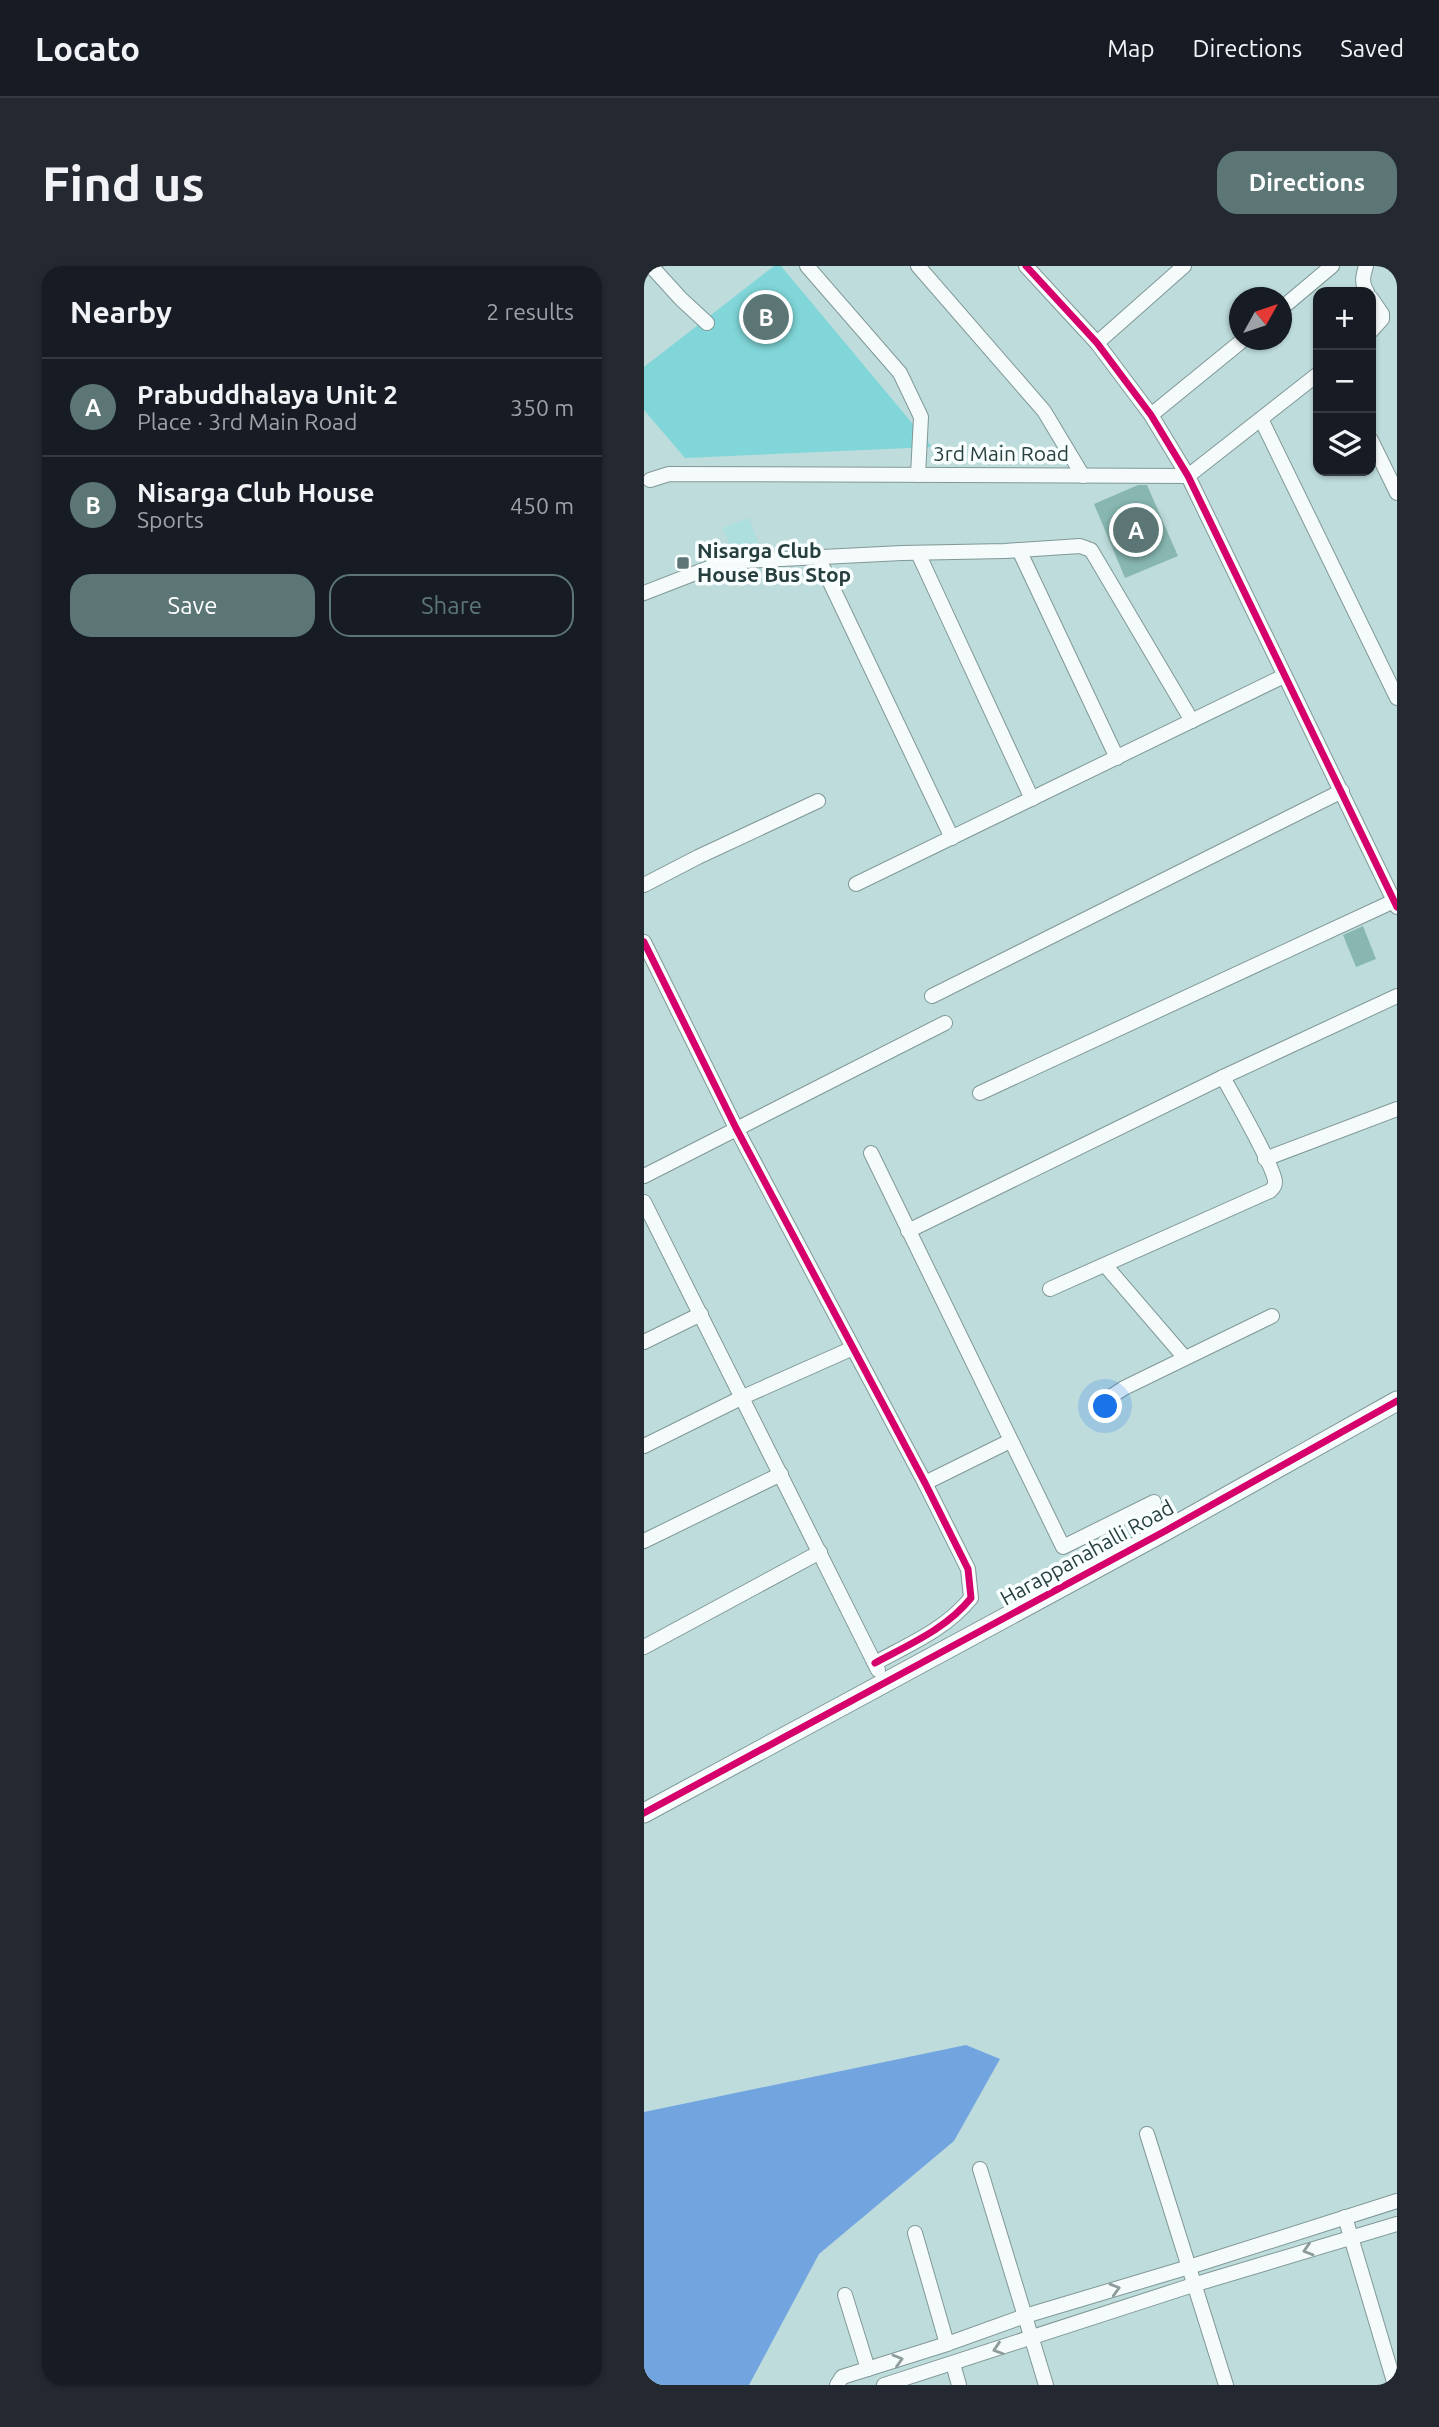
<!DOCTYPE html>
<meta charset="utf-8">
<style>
body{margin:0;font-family:Ubuntu,sans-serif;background:#242831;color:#f1f3f6}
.controls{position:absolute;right:21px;top:21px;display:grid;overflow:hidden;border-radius:14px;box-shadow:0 2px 5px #0004}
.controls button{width:63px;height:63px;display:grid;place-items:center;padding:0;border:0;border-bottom:2px solid #363941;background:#171b24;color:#f1f3f6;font:35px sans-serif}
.compass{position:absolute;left:585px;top:21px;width:63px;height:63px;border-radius:50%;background:#171b24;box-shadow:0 2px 5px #0004;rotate:50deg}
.you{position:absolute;left:462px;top:1141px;width:24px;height:24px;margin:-18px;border:5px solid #fff;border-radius:50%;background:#1a73e8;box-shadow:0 0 0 10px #1a73e833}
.badge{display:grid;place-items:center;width:46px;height:46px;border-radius:50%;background:#5c7676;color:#fff;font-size:23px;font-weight:700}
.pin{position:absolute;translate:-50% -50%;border:4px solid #fff;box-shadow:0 2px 7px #0006}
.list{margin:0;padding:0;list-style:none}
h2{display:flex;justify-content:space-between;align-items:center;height:91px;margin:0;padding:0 28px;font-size:30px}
h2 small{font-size:23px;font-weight:400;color:#9ea1a6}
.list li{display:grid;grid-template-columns:46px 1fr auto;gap:21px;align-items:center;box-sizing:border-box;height:98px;padding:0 28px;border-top:2px solid #363941}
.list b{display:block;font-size:26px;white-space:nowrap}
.list p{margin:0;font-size:23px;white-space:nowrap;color:#9ea1a6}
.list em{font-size:23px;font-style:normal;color:#9ea1a6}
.actions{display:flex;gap:14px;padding:21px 28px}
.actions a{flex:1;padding:16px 0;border:2px solid #5c7676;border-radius:21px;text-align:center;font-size:24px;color:#5c7676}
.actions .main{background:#5c7676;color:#fff}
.icon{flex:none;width:38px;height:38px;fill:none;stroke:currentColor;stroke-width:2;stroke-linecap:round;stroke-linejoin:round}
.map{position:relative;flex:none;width:753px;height:2119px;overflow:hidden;border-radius:21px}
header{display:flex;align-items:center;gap:42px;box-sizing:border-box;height:98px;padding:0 35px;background:#171b24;border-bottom:2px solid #363941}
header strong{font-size:33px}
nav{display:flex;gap:38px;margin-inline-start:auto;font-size:24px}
.intro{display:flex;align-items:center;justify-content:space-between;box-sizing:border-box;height:168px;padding:0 42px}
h1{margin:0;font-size:49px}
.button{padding:18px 32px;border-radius:21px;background:#5c7676;color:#fff;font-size:24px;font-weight:700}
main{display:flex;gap:42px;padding:0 42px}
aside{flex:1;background:#171b24;border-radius:21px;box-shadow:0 2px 5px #0004}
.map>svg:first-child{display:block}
.built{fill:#addfdf}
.green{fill:#80d6d8}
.water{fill:#72a5df}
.building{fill:#88b7b1}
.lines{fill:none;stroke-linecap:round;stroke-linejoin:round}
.minor-casing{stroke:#809898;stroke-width:16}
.tertiary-casing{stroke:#809898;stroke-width:21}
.minor{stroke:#f5fafa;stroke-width:14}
.tertiary{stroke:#f5fafa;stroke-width:19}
.cycleway-casing{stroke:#f9ffff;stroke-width:11}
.cycleway{stroke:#d6006c;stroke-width:7}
.oneway{stroke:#8e9c9c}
.poi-dot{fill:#5c7676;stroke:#f9ffff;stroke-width:2.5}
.labels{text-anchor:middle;stroke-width:7;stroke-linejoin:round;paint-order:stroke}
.street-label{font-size:21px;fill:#283f3f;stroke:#f9ffff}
.poi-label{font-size:21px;font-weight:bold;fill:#283f3f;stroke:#f9ffff;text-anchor:start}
</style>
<header>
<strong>Locato</strong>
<nav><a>Map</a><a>Directions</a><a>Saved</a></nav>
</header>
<div class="intro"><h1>Find us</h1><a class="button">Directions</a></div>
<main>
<aside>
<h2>Nearby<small>2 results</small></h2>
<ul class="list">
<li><span class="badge">A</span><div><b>Prabuddhalaya Unit 2</b><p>Place · 3rd Main Road</p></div><em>350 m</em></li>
<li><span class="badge">B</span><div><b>Nisarga Club House</b><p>Sports</p></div><em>450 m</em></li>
</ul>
<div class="actions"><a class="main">Save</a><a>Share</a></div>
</aside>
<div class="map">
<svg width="753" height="2119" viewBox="0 0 753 2119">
<rect width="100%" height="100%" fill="#bedcdc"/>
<path class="built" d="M105,252L119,290L93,299L79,262Z"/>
<path class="green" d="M130,0H137L288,181L41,192L0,144V101Z"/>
<path class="water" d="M322,1779L356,1793L310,1875L175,1988L105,2119H0V1846Z"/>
<g class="building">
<path d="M494,219H503L534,290L481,312L450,238Z"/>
<path d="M719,660L732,693L712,701L699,669Z"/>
</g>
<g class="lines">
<defs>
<g id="minor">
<path d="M7,0L37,33L63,57"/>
<path d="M163,0L256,107L277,151L274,209"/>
<path d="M274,0L400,145L439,210"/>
<path d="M382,0L453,77L507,149L544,210L753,641"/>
<path d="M722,0C719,10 717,17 723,26"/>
<path d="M727,32L738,48V53L727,65"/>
<path d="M638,42L688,0"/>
<path d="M453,77L540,0"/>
<path d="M507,149L599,74"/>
<path d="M617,153L753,432"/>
<path d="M727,174L753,227"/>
<path d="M6,214L25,208L544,210L674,108"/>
<path d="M375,284L473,492"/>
<path d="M274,287L388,533"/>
<path d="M174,291L308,572"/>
<path d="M0,327L80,296L258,287L361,285L436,280L447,284L453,294L548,455"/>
<path d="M212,618L640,410"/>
<path d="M0,619L54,591L174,535"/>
<path d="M0,676L92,862L281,1217L324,1303L327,1332C302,1363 266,1378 231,1397"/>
<path d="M288,730L698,525"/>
<path d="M336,827L750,635"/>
<path d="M227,887L419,1281L510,1236"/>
<path d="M621,893L753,843"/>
<path d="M0,910L301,757"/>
<path d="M0,936L234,1404"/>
<path d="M264,965L579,811L753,730"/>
<path d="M461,999L541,1092"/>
<path d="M406,1023L626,925C629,922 631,921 631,916C631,902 588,828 579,811"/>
<path d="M0,1076L57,1048"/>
<path d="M460,1135L480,1122L628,1050"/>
<path d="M0,1180L99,1131L209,1082"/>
<path d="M281,1217L366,1175"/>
<path d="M0,1275L137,1208"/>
<path d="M0,1381L176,1286"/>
<path d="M503,1868L582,2119"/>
<path d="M336,1903L402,2119"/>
<path d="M701,1951L751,2119"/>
<path d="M271,1967L303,2078"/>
<path d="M201,2029L224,2103"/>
<path d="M309,2098L315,2119"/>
<path d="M193,2119L198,2111L303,2078L381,2050L545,2001L753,1935"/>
<path d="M240,2119L549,2019L753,1958"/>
</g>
<path id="tertiary" d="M0,1547L523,1264L753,1135"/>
</defs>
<use href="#minor" class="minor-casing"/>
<use href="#tertiary" class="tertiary-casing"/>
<use href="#minor" class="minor"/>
<use href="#tertiary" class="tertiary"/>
<defs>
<g id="cycleway">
<path d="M382,0L453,77L507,149L544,210L753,641"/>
<path d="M0,676L92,862L281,1217L324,1303L327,1332C302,1363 266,1378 231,1397"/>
<path d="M0,1547L523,1264L753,1135"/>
</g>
</defs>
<use href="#cycleway" class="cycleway-casing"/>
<use href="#cycleway" class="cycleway"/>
</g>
<defs><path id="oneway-chevron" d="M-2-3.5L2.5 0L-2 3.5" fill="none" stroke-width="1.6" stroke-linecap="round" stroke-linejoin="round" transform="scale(1.75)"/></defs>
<g class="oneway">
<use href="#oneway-chevron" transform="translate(664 1984) rotate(163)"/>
<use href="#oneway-chevron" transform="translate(471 2023) rotate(-16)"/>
<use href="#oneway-chevron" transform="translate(354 2083) rotate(162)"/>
<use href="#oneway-chevron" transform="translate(254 2094) rotate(-17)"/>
</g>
<rect class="poi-dot" x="32" y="290" width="14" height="14" rx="3.5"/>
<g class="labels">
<g class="street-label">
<text x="357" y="195">3rd Main Road</text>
<text transform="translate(443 1287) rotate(-29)" y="7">Harappanahalli Road</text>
</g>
<g class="poi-label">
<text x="53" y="292">Nisarga Club<tspan x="53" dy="24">House Bus Stop</tspan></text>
</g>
</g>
</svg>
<div class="controls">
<button>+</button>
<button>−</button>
<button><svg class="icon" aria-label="layers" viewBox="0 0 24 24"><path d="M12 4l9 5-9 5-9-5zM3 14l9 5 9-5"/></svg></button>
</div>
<svg class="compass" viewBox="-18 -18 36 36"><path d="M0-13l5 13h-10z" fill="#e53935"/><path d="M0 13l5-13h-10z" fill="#9ea1a6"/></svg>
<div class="you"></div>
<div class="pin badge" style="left:492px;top:264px">A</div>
<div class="pin badge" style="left:122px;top:51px">B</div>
</div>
</main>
